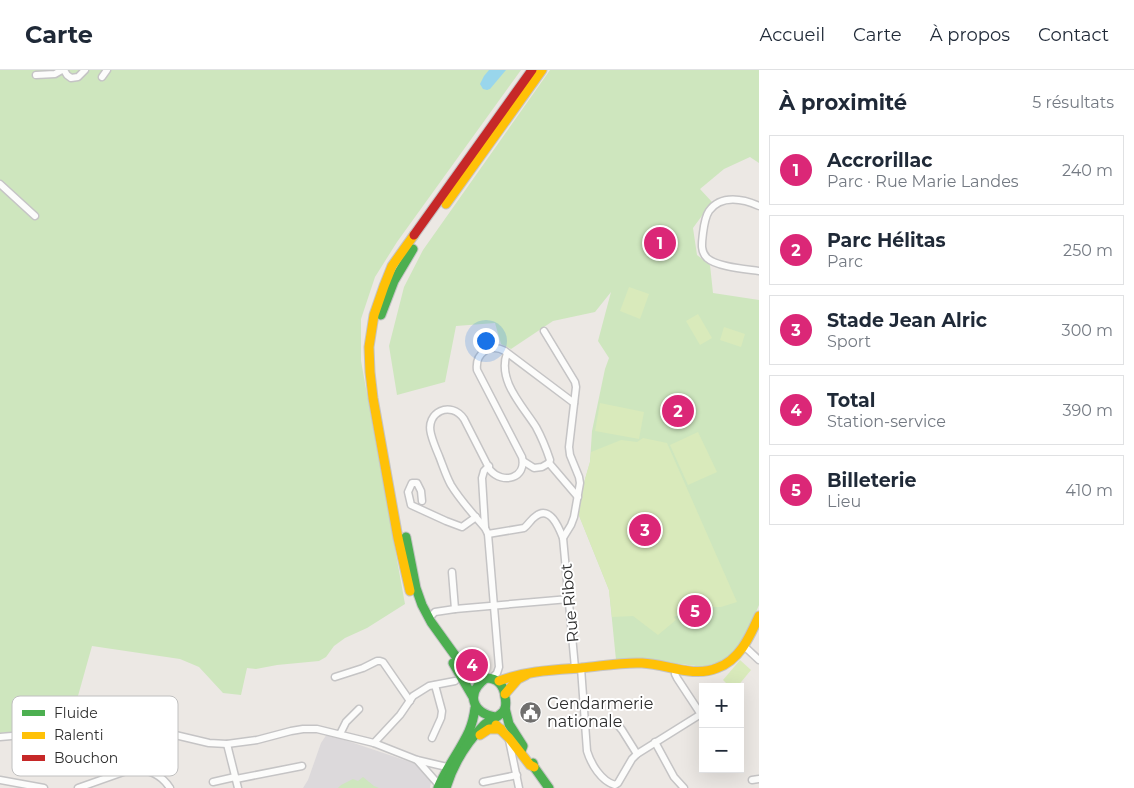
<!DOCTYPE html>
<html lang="fr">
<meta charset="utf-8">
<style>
body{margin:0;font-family:Montserrat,sans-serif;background:#f2f2f3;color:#1f2937}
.controls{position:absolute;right:15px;bottom:15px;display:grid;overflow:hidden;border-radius:0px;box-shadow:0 5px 20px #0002}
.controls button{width:45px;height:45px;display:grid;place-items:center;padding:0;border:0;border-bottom:1px solid #e0e1e3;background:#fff;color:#1f2937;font:25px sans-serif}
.you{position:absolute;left:485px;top:270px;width:18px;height:18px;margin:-12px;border:4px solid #fff;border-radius:50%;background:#1a73e8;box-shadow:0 0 0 8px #1a73e833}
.badge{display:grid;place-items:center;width:32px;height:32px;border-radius:50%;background:#db2777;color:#fff;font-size:16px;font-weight:700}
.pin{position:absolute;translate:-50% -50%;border:2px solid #fff;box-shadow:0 1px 5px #0006}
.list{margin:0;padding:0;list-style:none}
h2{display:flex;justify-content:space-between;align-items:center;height:65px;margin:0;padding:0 20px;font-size:21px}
h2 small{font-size:16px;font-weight:400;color:#747a83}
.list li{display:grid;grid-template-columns:32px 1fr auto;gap:15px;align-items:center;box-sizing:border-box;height:70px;margin:0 10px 10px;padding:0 10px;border:1px solid #e0e1e3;border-radius:0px}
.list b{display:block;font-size:19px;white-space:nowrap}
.list p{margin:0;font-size:16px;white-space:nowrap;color:#747a83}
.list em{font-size:16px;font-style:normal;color:#747a83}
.map{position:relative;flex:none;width:759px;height:718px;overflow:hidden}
header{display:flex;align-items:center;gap:30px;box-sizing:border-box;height:70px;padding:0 25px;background:#fff;border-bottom:1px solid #e0e1e3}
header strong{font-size:24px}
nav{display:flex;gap:28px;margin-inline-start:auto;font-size:18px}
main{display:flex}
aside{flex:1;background:#fff}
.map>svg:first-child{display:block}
.industrial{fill:#dcd9db}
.green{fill:#cee6be}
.pitch{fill:#d9eabb}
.water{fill:#99d6ec}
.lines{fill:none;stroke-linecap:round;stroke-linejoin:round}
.street-casing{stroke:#c5c4c5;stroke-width:9}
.fast-casing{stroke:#c5c4c5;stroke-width:11}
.slow-casing{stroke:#c5c4c5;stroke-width:11}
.jam-casing{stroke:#c5c4c5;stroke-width:11}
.street{stroke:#fcfcfb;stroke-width:6}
.fast{stroke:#4caf50;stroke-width:9}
.slow{stroke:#ffc107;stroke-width:9}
.jam{stroke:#c62828;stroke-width:9}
.labels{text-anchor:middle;stroke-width:4;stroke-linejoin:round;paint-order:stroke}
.street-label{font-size:16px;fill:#2e2e2e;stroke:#fff}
.poi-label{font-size:16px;fill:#2e2e2e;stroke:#fff;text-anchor:start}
.key{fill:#fff;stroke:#c0c0c0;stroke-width:1}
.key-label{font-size:14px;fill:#2e2e2e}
</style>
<header>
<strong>Carte</strong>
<nav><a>Accueil</a><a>Carte</a><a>À propos</a><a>Contact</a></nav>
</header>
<main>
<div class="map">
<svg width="759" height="718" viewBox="0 0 759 718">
<rect width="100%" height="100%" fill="#ece8e4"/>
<path class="industrial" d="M327,664L416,694L431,712L430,718H303L308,710L321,673Z"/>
<g class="green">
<path d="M0,0H521L397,172L375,207L361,249V291L405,534L367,558L345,568L334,576L326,587L319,591L277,595L256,599L247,598L241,625L223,623L199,597L180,589L92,576L69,658L0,663Z"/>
<path d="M550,0H759V93L750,87L724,99L700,119L712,132L693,158L697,185L710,195L713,223L759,230V535L747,563L736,581L723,591L704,597L633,588L616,590L609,520L578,443L583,416L590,392L592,361L605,299L609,288L598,271L611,222L595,242L553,251L511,279L501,274L495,253L456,256L445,312L397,325L389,276L404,217L423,180Z"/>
<path d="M363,707L374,716L379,718H338L341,715L353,709L358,711Z"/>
</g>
<g class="pitch">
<path d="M629,217L649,224L640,249L620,241Z"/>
<path d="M698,244L712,268L700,275L686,251Z"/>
<path d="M724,257L745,264L741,277L720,270Z"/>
<path d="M600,333L644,342L639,369L595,361Z"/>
<path d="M698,362L717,402L688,415L670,375Z"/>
<path d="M643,368L667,373L737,532L721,537H709L695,539L685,542L674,547L676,550L658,565L633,546L612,547L609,520L578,443L583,416L590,392L591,382L621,370L637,372Z"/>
<path d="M740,590L751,600L737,617H730L723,610Z"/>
</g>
<path class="water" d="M489,0H506L490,19L487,20L483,19L480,14L484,6Z"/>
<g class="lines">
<defs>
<g id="street">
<path d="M64,0L67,5L71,8L78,7L85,0"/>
<path d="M36,5L55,4L62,0"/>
<path d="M102,7L107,0"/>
<path d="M0,114L35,146"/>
<path d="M759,136C744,129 721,124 709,141C705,147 704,155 703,163C702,172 700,181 707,188C717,197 745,199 759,201"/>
<path d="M544,261L575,312L576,317L569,377L570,385L579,407L580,413L574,447L571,455L563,468"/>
<path d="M507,283C497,311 523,336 536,357C542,368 546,378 550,390L549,393"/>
<path d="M523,391L534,398L542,397L549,393L578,427"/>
<path d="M422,431L421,421L417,413H412L408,422L411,435L446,451L462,457L476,447"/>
<path d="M485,457L482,408L484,401L489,396"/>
<path d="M488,464L524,458C529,454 531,449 536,446C550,435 559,458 563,468L575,598"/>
<path d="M452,502L455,539"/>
<path d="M429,548L435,542L455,539L569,529"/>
<path d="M744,576L759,590"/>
<path d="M581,598L587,681C591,694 601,711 615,715L618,713L632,689L637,684L701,644"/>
<path d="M676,598L675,604L677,608L702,646"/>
<path d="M335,607L363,598L377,591H380L383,592L410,631"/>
<path d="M492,608L497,603L499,597L488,464L485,458C473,444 460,430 451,415C446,406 443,396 439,386C436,379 433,372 431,364C425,342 451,330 464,349L490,400C503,415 527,408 522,387L477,300C475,283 490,273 505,281L574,333"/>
<path d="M617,654L622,660L637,684"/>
<path d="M340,664L346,652L359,639"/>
<path d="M0,667L69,661L114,659L143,660L171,664L209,673L227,674L257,670L291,661L303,659H317L374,673L417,690L447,697"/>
<path d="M432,668L441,648L442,641L435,615"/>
<path d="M509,670L519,718"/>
<path d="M655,672L674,707L684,718"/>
<path d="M68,673L71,669L76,667H127L129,669"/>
<path d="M374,673L400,645L413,626L429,616L455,611"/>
<path d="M227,674L238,718"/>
<path d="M417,690L439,715"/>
<path d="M236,709L302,696"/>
<path d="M0,710L44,718"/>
<path d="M752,710L759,709"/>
<path d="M213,712L235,707"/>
<path d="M483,712L517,705"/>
<path d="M78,718L129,700C146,698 160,703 170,718"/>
</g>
<g id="fast">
<path d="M381,245L394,211L413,179"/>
<path d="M406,467L416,518L422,535L431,552L467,602L486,608"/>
<path d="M453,593L473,627"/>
<path d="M505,638L509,654L523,676L521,681"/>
<path d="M533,693L534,697L549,718"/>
<path d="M438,718C446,698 460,681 469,661C472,654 474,646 475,638"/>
<path d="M446,718C453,695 467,672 484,655C490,649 501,647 505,639C506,635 506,631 505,627C504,616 498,608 486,608C466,623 471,642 495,647"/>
</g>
<g id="slow">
<path d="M446,134L542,0"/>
<path d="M410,521L398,468L373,328L370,302L369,277L374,245L384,216L392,196L414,165"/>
<path d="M499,611C526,601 553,600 581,598C602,596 622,592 642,593C667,594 693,608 717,598C740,590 750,566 759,546"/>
<path d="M505,624L518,609L526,605"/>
<path d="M496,655L509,668L530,695L534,697"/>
<path d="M480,665L489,659H501"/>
</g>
<path id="jam" d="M414,165L532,0"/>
</defs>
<use href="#street" class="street-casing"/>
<use href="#fast" class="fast-casing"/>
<use href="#slow" class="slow-casing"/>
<use href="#jam" class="jam-casing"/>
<use href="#street" class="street"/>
<use href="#fast" class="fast"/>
<use href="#slow" class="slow"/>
<use href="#jam" class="jam"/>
</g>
<defs>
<symbol id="civic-disc" viewBox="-11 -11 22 22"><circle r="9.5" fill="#706f6e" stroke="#fff"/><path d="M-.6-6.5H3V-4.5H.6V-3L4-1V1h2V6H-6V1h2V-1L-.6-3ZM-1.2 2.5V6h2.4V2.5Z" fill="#fff"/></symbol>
</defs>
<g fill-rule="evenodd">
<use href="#civic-disc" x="518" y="630" width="25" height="25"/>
</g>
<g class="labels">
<g class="street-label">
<text transform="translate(569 533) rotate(-95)" y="6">Rue Ribot</text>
</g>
<g class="poi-label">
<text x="547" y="639">Gendarmerie<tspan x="547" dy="18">nationale</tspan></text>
</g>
</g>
<rect x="12" y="626" width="166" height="80" rx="8" class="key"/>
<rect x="22" y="640" width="23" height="6" fill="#4caf50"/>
<rect x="22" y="662" width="23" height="7" fill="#ffc107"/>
<rect x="22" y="685" width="23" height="6" fill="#c62828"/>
<g class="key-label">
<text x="54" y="648">Fluide</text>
<text x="54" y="670">Ralenti</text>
<text x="54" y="693">Bouchon</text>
</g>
</svg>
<div class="controls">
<button>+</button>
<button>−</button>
</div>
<div class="you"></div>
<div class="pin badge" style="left:660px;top:173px">1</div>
<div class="pin badge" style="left:678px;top:341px">2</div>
<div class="pin badge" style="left:645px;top:460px">3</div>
<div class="pin badge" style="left:472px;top:595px">4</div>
<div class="pin badge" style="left:695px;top:541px">5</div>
</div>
<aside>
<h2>À proximité<small>5 résultats</small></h2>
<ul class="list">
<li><span class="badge">1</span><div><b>Accrorillac</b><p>Parc · Rue Marie Landes</p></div><em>240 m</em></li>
<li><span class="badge">2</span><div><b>Parc Hélitas</b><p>Parc</p></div><em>250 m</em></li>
<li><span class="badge">3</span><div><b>Stade Jean Alric</b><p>Sport</p></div><em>300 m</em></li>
<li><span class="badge">4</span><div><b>Total</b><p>Station-service</p></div><em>390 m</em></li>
<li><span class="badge">5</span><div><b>Billeterie</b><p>Lieu</p></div><em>410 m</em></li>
</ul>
</aside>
</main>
